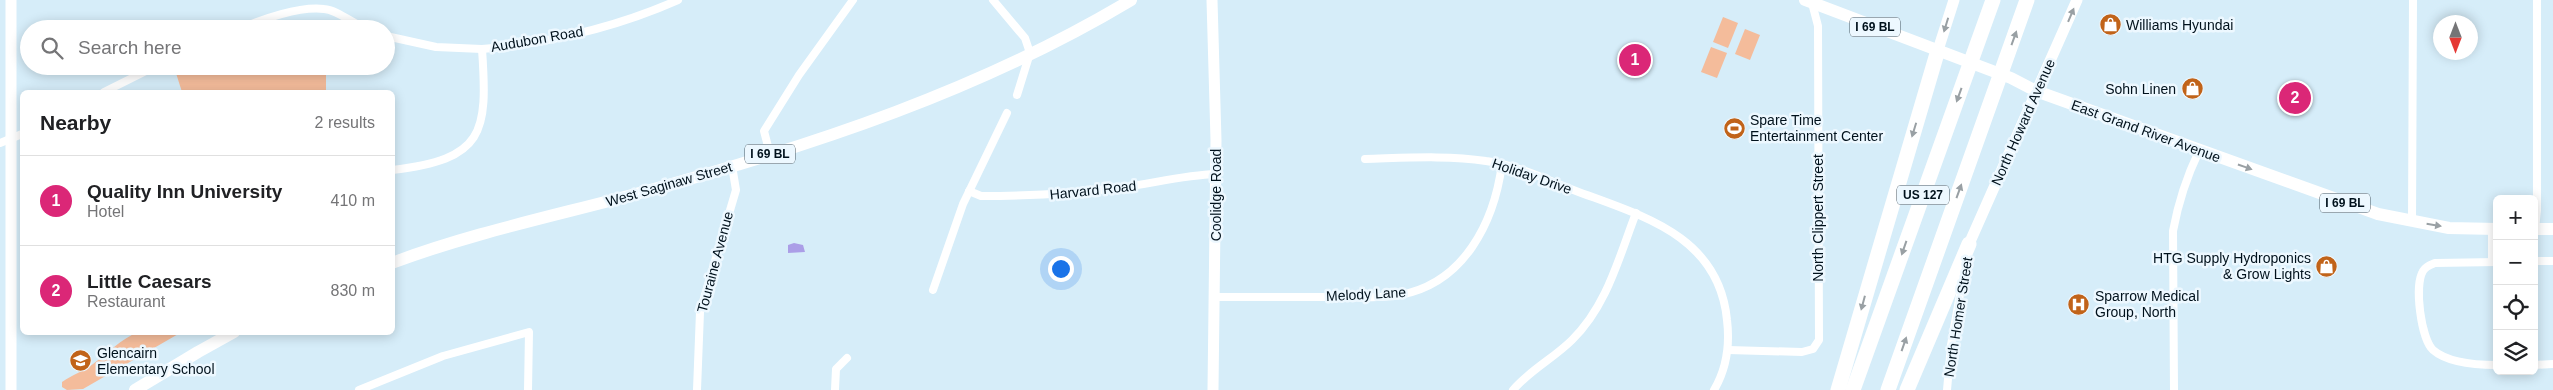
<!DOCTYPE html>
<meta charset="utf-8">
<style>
body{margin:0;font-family:Helvetica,sans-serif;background:#f2f2f2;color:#202124}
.controls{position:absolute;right:15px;bottom:15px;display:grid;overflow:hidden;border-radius:8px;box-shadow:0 2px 12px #0003}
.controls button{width:45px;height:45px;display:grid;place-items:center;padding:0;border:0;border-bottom:1px solid #e0e0e0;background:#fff;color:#202124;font:25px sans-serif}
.compass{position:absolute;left:2433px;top:15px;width:45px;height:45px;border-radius:50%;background:#fff;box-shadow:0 2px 12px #0003;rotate:180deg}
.you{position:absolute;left:1060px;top:268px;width:18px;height:18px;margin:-12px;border:4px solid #fff;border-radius:50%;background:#1a73e8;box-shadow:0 0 0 8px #1a73e833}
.badge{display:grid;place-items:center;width:32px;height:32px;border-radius:50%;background:#db2777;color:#fff;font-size:16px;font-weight:700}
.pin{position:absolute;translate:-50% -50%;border:2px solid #fff;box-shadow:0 1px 5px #0006}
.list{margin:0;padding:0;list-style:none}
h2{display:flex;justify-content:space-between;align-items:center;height:65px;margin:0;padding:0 20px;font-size:21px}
h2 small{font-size:16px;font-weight:400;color:#757577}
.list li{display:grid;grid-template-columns:32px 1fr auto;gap:15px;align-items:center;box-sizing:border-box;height:90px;padding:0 20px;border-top:1px solid #e0e0e0}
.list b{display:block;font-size:19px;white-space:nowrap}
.list p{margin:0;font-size:16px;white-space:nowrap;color:#757577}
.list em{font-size:16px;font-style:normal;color:#757577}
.icon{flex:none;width:28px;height:28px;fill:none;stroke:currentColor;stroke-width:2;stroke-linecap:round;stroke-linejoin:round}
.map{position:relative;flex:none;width:2553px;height:390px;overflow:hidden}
.search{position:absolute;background:#fff;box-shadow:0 2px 12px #0003;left:20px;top:20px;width:375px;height:55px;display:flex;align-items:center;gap:12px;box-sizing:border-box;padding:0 18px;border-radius:28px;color:#757577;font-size:19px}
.panel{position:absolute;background:#fff;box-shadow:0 2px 12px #0003;left:20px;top:90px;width:375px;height:245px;border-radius:8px}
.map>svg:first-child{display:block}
.green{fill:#f4bc9b}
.water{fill:#ab9ee7}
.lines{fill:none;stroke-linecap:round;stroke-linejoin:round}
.street{stroke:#fff;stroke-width:8}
.secondary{stroke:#fff;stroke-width:11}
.primary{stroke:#fff;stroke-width:12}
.highway{stroke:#fff;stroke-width:15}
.oneway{fill:#99a0a4}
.labels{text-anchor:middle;stroke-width:5;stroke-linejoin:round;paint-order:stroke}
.shield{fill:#edf8ff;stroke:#475660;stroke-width:1}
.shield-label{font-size:12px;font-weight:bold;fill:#00111c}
.poi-label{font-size:14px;fill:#00111c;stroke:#edf8ff;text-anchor:start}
.street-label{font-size:14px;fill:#00111c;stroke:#edf8ff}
</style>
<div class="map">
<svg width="2553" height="390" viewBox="0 0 2553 390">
<rect width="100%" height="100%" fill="#d6edf9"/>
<g class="green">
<path d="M1723,17L1738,23L1728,48L1713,42Z"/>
<path d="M307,21L326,22V29H273Z"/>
<path d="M1745,29L1760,35L1750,60L1735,54Z"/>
<path d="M1711,47L1727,53L1717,78L1701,72Z"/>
<path d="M181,66H326V92H182L175,70Z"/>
<path d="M138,332L180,333L83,389L67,390L62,387V382C72,375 84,371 93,364C108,353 121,339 138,332Z"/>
</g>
<path class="water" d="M794,243L803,245L805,252L788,253V245Z"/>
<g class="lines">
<g class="street">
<path d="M993,0L1025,38L1030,53L1017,95"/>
<path d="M240,29C262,19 300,6 324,9C338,10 353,24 367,29"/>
<path d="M386,36L436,47L482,49"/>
<path d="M104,92L156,66"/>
<path d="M0,143L22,134"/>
<path d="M770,154L764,131L799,75L853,0"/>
<path d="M1365,159C1404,158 1447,155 1486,161C1517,165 1547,180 1576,191C1643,216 1719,236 1727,320C1730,345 1727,368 1714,390"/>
<path d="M392,170C484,159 488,134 482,49C548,43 617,27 678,0"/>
<path d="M969,191L981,196C1027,196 1072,194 1118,188C1151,184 1183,175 1216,174"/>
<path d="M2412,222L2413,0"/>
<path d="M2492,229V262"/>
<path d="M2535,229L2537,210V0"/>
<path d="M2534,261H2553"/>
<path d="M2497,262L2435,263C2430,265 2426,266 2423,271C2414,286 2421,338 2433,350C2448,363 2478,365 2497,365"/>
<path d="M933,290L963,204L1007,113"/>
<path d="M1214,297C1252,297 1290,297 1328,297C1351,297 1377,299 1400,295C1464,283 1494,223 1502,164"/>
<path d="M1728,350L1802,352L1813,349L1819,340L1818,26L1812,3"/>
<path d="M2534,365L2553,364"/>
<path d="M359,390L443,356L529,332L528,390"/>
<path d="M697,390L700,312L736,190L732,166"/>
<path d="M835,390L836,369L847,358"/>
<path d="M1513,390C1530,370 1554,358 1572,340C1607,306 1619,257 1636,213"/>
<path d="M1947,390L1951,345L1965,266"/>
<path d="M2174,390L2173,231C2178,204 2187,176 2199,151"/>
</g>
<g class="secondary">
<path d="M11,0V390"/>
<path d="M1212,0L1216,140L1213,390"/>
<path d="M1938,50L1954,0"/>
<path d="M1969,244L2077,0"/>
</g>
<g class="primary">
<path d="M1805,0L2011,78L2036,91L2378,214L2449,228L2497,229"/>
<path d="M2534,229H2553"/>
<path d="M392,263C474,232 563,214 647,191C814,145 981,90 1131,0"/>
<path d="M135,390L198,352L234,332"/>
</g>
<g class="highway">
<path d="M1838,390L1938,50"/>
<path d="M1853,390L1993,0"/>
<path d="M1888,390L2027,0"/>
<path d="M1907,390L1969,244"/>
</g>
</g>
<defs><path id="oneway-solid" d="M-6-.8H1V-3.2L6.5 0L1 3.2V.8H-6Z" transform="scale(1.25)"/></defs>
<g class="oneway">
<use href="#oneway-solid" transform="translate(2071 15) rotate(-67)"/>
<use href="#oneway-solid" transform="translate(1946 25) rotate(107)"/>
<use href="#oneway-solid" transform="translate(2014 38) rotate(-70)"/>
<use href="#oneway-solid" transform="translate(1959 95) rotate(110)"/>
<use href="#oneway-solid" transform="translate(1914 130) rotate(107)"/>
<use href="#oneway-solid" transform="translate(2245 167) rotate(19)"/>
<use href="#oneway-solid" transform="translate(1959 191) rotate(-70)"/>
<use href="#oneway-solid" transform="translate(2434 225) rotate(9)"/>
<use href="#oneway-solid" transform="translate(1904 248) rotate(109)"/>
<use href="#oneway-solid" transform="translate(1863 303) rotate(105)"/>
<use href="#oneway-solid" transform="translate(1904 344) rotate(-71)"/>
</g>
<defs>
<symbol id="shop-disc" viewBox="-11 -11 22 22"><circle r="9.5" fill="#c16319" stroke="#edf8ff"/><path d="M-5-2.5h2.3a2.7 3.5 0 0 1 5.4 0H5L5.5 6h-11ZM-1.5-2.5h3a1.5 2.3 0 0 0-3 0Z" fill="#fff"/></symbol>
<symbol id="stadium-disc" viewBox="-11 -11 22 22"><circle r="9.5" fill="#c16319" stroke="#edf8ff"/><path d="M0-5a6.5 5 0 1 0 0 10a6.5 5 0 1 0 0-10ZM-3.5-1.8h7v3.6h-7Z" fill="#fff"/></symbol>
<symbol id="hospital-disc" viewBox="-11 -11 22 22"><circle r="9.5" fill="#c16319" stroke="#edf8ff"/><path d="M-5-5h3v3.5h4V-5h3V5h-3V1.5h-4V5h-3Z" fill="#fff"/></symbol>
<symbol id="school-disc" viewBox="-11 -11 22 22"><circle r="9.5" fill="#c16319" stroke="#edf8ff"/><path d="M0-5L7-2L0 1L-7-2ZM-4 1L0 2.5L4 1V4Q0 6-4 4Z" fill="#fff"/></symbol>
</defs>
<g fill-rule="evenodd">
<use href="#shop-disc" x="2098" y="12" width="25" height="25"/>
<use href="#shop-disc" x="2180" y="76" width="25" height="25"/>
<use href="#stadium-disc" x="1722" y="116" width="25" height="25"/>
<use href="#shop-disc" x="2314" y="254" width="25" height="25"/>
<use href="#hospital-disc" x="2066" y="292" width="25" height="25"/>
<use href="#school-disc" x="68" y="348" width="25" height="25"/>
</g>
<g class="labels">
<g class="shield">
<rect x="1850" y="17.5" width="50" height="19" rx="4"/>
<rect x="745" y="144.5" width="50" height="19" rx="4"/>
<rect x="1897" y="185.5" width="52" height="19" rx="4"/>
<rect x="2320" y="193.5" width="50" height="19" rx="4"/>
</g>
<g class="shield-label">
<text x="1875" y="31">I 69 BL</text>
<text x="770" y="158">I 69 BL</text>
<text x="1923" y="199">US 127</text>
<text x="2345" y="207">I 69 BL</text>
</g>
<g class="poi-label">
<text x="2126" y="30">Williams Hyundai</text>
<text x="2176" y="94" text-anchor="end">Sohn Linen</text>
<text x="1750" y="125">Spare Time<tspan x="1750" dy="16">Entertainment Center</tspan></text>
<text x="2311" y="263" text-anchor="end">HTG Supply Hydroponics<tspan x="2311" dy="16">&amp; Grow Lights</tspan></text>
<text x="2095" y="301">Sparrow Medical<tspan x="2095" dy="16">Group, North</tspan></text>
<text x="97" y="358">Glencairn<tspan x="97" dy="16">Elementary School</tspan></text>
</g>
<g class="street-label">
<text transform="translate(537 39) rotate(-10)" y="5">Audubon Road</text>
<text transform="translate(2023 122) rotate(-66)" y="5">North Howard Avenue</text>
<text transform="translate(2146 131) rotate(20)" y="5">East Grand River Avenue</text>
<text transform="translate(1532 176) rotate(19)" y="5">Holiday Drive</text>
<text transform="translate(669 184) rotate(-16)" y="5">West Saginaw Street</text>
<text transform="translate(1093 190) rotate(-6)" y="5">Harvard Road</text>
<text transform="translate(1216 195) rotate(-90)" y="5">Coolidge Road</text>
<text transform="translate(1818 218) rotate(-90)" y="5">North Clippert Street</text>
<text transform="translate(715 262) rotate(-75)" y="5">Touraine Avenue</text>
<text transform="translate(1366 294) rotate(-3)" y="5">Melody Lane</text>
<text transform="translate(1958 317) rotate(-81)" y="5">North Homer Street</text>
</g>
</g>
</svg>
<div class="controls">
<button>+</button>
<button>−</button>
<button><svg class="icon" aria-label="locate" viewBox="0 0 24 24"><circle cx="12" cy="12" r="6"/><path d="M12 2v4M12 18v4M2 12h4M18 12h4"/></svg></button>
<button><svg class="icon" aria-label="layers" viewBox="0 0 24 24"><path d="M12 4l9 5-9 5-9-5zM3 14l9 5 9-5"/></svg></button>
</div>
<svg class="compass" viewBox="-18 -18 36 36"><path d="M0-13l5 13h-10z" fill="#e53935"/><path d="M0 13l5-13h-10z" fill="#757577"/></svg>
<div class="you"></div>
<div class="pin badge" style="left:1635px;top:60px">1</div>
<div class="pin badge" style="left:2295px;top:98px">2</div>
<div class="search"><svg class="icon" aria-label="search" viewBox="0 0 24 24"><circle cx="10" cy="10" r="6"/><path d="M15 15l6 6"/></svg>Search here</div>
<section class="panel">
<h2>Nearby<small>2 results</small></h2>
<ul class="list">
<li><span class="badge">1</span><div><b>Quality Inn University</b><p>Hotel</p></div><em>410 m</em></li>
<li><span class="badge">2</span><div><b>Little Caesars</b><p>Restaurant</p></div><em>830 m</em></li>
</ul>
</section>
</div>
